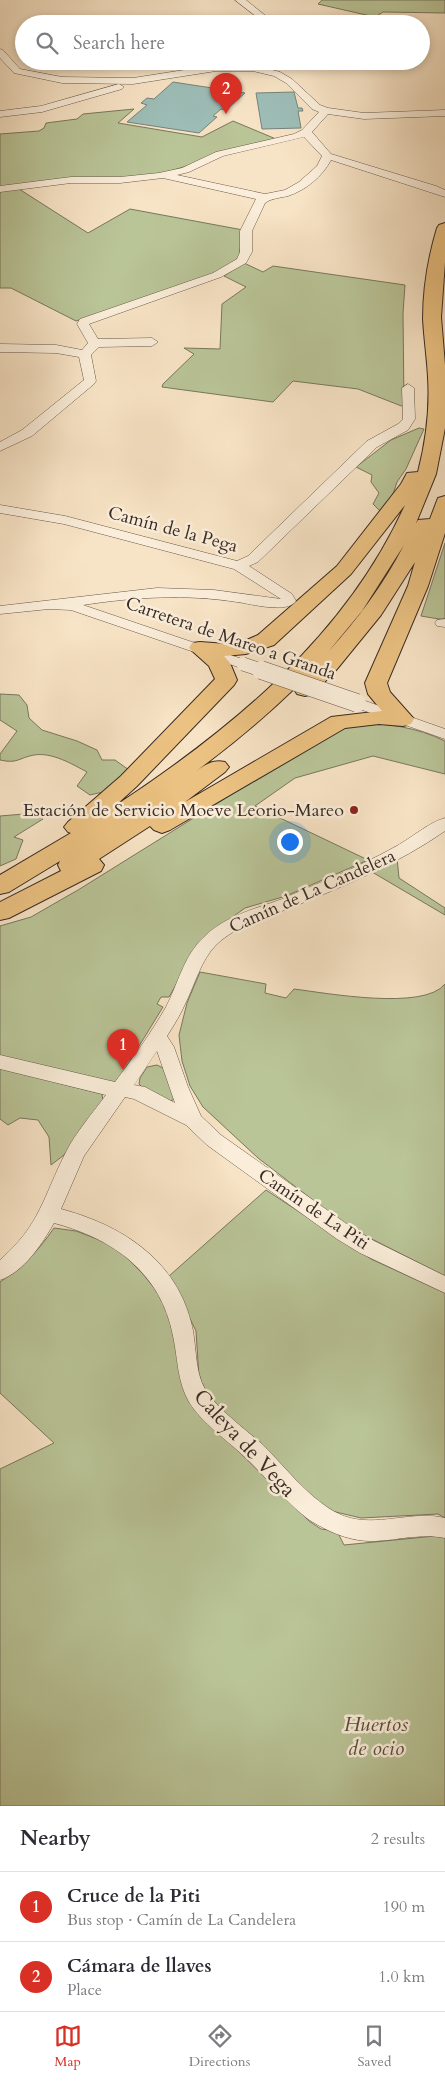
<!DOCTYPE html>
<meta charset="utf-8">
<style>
body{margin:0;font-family:Cardo,serif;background:#f7f7f7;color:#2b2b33}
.you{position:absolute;left:289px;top:841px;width:18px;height:18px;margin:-12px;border:4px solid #fff;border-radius:50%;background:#1a73e8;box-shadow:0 0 0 8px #1a73e833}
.badge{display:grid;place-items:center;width:32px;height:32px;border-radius:50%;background:#d93025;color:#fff;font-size:16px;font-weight:700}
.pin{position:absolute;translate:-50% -41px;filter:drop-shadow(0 1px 2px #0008)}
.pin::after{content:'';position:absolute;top:26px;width:18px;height:15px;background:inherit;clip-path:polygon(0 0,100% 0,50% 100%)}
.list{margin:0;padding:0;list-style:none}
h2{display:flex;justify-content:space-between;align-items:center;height:65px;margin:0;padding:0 20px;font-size:21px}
h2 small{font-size:16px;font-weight:400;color:#7c7c81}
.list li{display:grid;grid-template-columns:32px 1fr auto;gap:15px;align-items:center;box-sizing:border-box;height:70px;padding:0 20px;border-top:1px solid #e1e1e2}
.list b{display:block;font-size:19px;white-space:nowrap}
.list p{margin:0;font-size:16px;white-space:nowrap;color:#7c7c81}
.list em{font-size:16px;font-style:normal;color:#7c7c81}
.icon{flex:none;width:28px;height:28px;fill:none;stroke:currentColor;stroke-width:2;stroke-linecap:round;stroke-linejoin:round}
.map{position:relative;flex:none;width:445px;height:1806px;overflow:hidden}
.search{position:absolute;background:#fff;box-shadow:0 2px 8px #0003;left:15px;right:15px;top:15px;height:55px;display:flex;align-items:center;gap:12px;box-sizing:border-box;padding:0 18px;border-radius:28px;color:#7c7c81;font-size:19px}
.sheet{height:205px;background:#fff}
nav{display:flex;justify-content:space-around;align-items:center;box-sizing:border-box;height:70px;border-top:1px solid #e1e1e2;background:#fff;font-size:14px;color:#7c7c81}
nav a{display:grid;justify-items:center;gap:2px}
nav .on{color:#d93025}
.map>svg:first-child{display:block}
.green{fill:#b9c497;stroke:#78775e}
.water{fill:#9dbeb7;stroke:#75837c}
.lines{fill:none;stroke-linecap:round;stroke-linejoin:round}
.minor-casing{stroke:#68584c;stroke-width:1}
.highway-casing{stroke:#382a24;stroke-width:2}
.minor{fill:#faedd9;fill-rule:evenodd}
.highway{fill:#ecc282;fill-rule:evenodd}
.minor-bridge-far1-casing{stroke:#68584c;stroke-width:14;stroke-linecap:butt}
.minor-bridge-casing{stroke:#68584c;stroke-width:19;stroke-linecap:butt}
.minor-bridge-far1{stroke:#faedd9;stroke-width:13}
.minor-bridge{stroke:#faedd9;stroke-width:18}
.poi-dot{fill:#8f2418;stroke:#faedd9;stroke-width:2}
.labels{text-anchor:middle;stroke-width:5;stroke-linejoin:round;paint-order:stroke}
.street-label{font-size:18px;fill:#382a24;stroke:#faedd9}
.poi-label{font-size:18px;fill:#382a24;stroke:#faedd9;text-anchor:end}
.near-street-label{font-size:21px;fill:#382a24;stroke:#faedd9}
.near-park-label{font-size:21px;font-style:italic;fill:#585041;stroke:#faedd9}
</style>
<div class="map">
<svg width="445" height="1806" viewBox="0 0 445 1806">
<rect width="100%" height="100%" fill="#f7e3c5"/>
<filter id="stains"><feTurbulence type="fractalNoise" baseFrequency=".004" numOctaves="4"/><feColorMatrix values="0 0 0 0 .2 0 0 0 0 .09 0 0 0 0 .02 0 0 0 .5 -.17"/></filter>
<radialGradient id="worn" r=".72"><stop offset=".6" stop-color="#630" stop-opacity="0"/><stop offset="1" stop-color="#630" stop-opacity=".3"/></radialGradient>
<g class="green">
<path d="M322,0H445V13L383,12L375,17L318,4Z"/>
<path d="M134,109L118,123L202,137L233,121L276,139L157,175L0,188V134L39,131L44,128L46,123L77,119L83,114Z"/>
<path d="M19,189L88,233L130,209L243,230L239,258L215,273L76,321L11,288H0V191Z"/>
<path d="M244,263L263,272L273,266L405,285L403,313L404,407L358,389L293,381L273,402L162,387L163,384L194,354L184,348L220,349L222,304L246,287L224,276Z"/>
<path d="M419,428L424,429L406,469L397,482L391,500L381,512L373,504L379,493L371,482L372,475L356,467L391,440Z"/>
<path d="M445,543V620L421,616Z"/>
<path d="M0,694L19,695L27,705L29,718L42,730L77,741L97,750L102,760H115L129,770L103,792L90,795L77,786L87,772C72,764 52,752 34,755C18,758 18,764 0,760V754L17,731L0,720Z"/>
<path d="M357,722C389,724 416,727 445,741V774L373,756L295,778L255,806L368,860L286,896L245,908L202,939L169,997H161L157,1004L163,1007L117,1082L104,1083L0,1057V926L31,917L78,890L327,735Z"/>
<path d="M36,813L43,819L14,837L23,840L16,859L0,866V816Z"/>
<path d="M397,858L399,878L445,908V915L372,872Z"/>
<path d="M200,972L266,984L265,993L286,998L294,989C326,993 424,1011 445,984V1276L348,1227L258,1158L203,1107L190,1086L182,1061L179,1035L187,1003Z"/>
<path d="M157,1065L165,1069L175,1096L173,1100L168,1101L144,1089L139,1084L140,1078L147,1067Z"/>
<path d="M0,1068L102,1094L103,1101L64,1155L51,1165L49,1137L38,1120L20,1118L8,1125L0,1119Z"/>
<path d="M266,1190L371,1259L445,1293V1518L438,1514L361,1518L319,1508L207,1397L199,1377L196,1331L169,1276Z"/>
<path d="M54,1228L76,1231L100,1240L119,1250L142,1273L168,1305L204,1417L309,1521L321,1529L337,1531L344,1545L445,1535V1806H0V1469L54,1443L0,1393V1282C24,1266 38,1251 54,1228Z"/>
</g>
<g class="water">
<path d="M173,82L245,93L226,110L221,109L213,116L217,117L199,133L127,122L147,105L141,103L147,98L154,99Z"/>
<path d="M294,92L298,108H302L303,111H298L301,128L262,129L256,93Z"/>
</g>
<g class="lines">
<defs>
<g id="minor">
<path d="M235,0H246L276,24H266Z"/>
<path d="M0,49L3,50L20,69L62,77L133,78L216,65H253L280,72L292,79L320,105L328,108L364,113L445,110V116L364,119L328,114L312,132L331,154L436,186L445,190V197L331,160C322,177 306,190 288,196C280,198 272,198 265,203L252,231V252L246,263L221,277L89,324L98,339L152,338L158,342L152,346L99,347L91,355L96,381L94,384L32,436L0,451V442L22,430L84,380L79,357L56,353L0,352V344L56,345L82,350L88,343L77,324L80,319L213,273L237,259L240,252V231L256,199L163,178L120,183H71L0,192V186L71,177H120L159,173L182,168L216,152L294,134L302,130L319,112L312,109L286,83L274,76L253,71H216L133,84L62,83L14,73L0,58ZM304,137L322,156L317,166L299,182L285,190L265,194L177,175L189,172L223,156Z"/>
<path d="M119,84L124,87L122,89L42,112L0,117V111L41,106Z"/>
<path d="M408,384L414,388L415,419L408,430L377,447L258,562L249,566L292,594L296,601C287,614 252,604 237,602C186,594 135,597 83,605L248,661L251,664L248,667H238L71,610L49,609L0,614V606L157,588L214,590L281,599L234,569L64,524L0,513V505L65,516L237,561L248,556L367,441L398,424L403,419L402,388Z"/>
<path d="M445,619V627L437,626L435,623L437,620Z"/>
<path d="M357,698L445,729V739L351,706L349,703L351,700Z"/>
<path d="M445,818V831C399,863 347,885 295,906C268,917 238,924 216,945C201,960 195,984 186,1002C181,1014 174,1025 167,1036L174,1047L188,1087L201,1116L221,1135L351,1227L374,1241L445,1276V1293L360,1253L337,1239L207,1145L186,1125L134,1099L125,1097L84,1156L61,1209C121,1225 175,1259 191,1322C197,1343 194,1370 205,1389C214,1406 246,1430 262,1444C280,1462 296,1482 315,1498C324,1505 333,1512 344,1516C377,1528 411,1510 445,1518V1538C421,1533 399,1540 375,1541C351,1542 328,1532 308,1519C285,1501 267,1478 246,1458C229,1442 201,1422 189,1402C177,1381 178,1359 173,1336C161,1273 114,1239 54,1223C42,1244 24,1272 0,1280V1260C41,1224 43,1197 66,1152C76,1132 92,1114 106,1095L0,1069V1055L115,1082C133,1058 151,1033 166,1007C178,984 184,955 204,937C225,916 255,909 282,899C319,883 357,868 393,848C409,840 429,822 445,818ZM157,1051L175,1103L145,1087L134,1085Z"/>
</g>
<path id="highway" d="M445,223V262L441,317L445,365V428L436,474L416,523L418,520L430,519L438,498L445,496V533L428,586L387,683L390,692L414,719L411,724L403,726L379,724L345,728L170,830L162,833L154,830L150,826L99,859L104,865L101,871L9,918L0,920V902L61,871L58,865L60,861L9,892L0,894V875L71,833L68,832L64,827L68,822L121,776L215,679L209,666L189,648L192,643L200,642L227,644L242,642L258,635L337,566L401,484L407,473L418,472C426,441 430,409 428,377C427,358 424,338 423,319C423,288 428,258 437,228L439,225ZM405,505C346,636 232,729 115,806L137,786L234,685L237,680L230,663L224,656L246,654L274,645L351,574ZM404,545C384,584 358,619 328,652L362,611ZM415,562L408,586L365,683L368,694L382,711L331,717L185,802L225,772L229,767L225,762C212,759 205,765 195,772C230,746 264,718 296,687L294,689L297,694L305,696L313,694L337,669L381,615Z"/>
</defs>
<use href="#minor" class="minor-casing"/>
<use href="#highway" class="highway-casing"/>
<use href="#minor" class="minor"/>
<use href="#highway" class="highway"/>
<defs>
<path id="minor-bridge-far1" d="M243,664L264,671"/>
<path id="minor-bridge" d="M261,670L357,703"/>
</defs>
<use href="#minor-bridge-far1" class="minor-bridge-far1-casing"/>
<use href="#minor-bridge" class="minor-bridge-casing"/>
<use href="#minor-bridge-far1" class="minor-bridge-far1"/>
<use href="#minor-bridge" class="minor-bridge"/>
</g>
<circle class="poi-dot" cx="354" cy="810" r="5"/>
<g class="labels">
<g class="street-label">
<text transform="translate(173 529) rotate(15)" y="6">Camín de la Pega</text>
<text transform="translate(231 638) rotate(19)" y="6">Carretera de Mareo a Granda</text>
<text transform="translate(312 891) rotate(-24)" y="6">Camín de La Candelera</text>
<text transform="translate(314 1209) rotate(34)" y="6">Camín de La Piti</text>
</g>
<g class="poi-label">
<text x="344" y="816">Estación de Servicio Moeve Leorio-Mareo</text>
</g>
<g class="near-street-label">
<text transform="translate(245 1443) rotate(47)" y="7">Caleya de Vega</text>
</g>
<g class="near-park-label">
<text x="376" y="1731">Huertos<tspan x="376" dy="24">de ocio</tspan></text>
</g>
</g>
<rect width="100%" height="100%" filter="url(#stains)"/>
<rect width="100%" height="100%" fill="url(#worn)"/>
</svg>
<div class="you"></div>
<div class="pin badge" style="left:123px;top:1070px">1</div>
<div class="pin badge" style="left:226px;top:114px">2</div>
<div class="search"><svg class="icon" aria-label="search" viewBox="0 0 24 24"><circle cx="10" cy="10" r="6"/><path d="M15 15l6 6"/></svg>Search here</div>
</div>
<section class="sheet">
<h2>Nearby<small>2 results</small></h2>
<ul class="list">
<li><span class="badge">1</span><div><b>Cruce de la Piti</b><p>Bus stop · Camín de La Candelera</p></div><em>190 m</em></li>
<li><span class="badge">2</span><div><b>Cámara de llaves</b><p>Place</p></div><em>1.0 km</em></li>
</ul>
</section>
<nav>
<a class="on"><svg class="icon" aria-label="map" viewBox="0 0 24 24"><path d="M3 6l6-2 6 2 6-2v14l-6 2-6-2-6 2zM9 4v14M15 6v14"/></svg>Map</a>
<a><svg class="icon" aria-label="directions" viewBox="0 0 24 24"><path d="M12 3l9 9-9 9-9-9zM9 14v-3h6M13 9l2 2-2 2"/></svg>Directions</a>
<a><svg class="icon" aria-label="saved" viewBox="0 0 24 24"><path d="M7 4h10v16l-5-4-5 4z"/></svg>Saved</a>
</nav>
